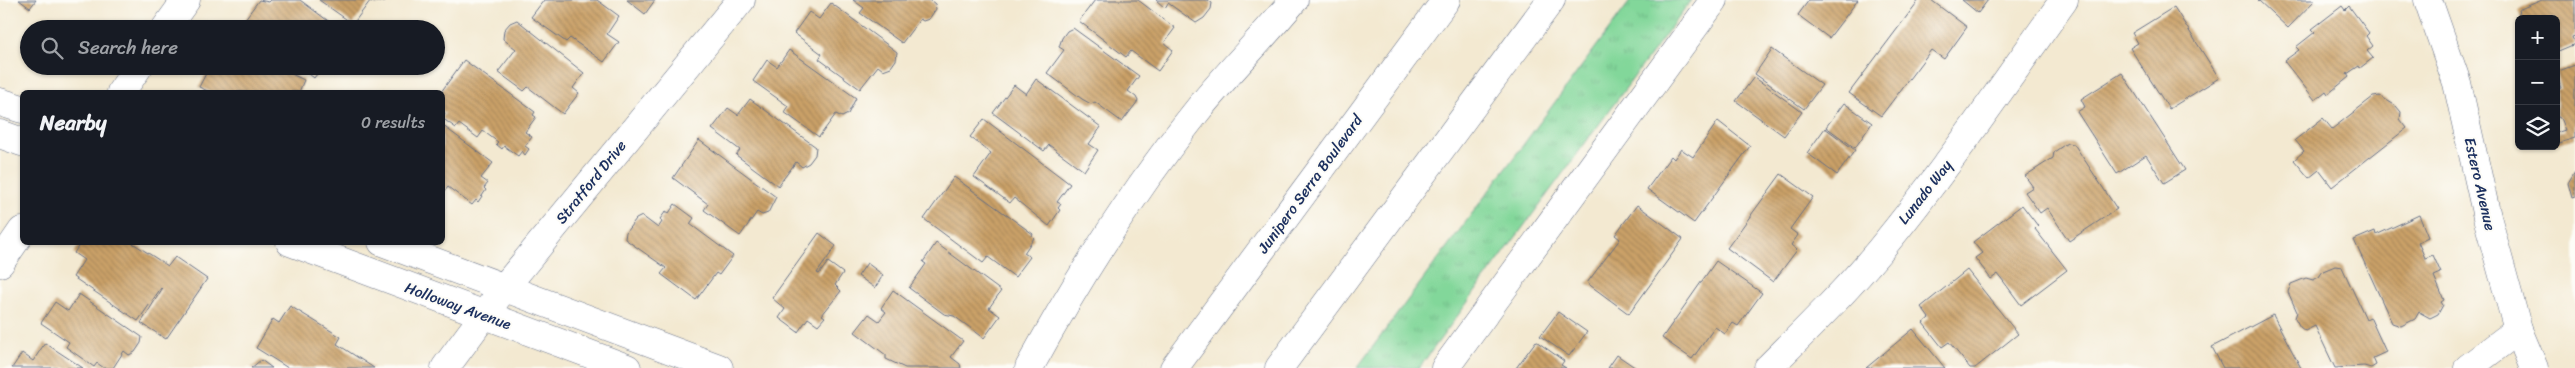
<!DOCTYPE html>
<meta charset="utf-8">
<style>
body{margin:0;font-family:Sriracha,sans-serif;background:#20242c;color:#f1f3f6}
.controls{position:absolute;right:15px;top:15px;display:grid;overflow:hidden;border-radius:8px;box-shadow:0 1px 4px #0004}
.controls button{width:45px;height:45px;display:grid;place-items:center;padding:0;border:0;border-bottom:1px solid #363941;background:#171b24;color:#f1f3f6;font:25px sans-serif}
.list{margin:0;padding:0;list-style:none}
h2{display:flex;justify-content:space-between;align-items:center;height:65px;margin:0;padding:0 20px;font-size:21px}
h2 small{font-size:16px;font-weight:400;color:#9ea1a6}
.icon{flex:none;width:28px;height:28px;fill:none;stroke:currentColor;stroke-width:2;stroke-linecap:round;stroke-linejoin:round}
.map{position:relative;flex:none;width:2575px;height:368px;overflow:hidden}
.search{position:absolute;background:#171b24;box-shadow:0 1px 4px #0004;left:20px;top:20px;width:425px;height:55px;display:flex;align-items:center;gap:12px;box-sizing:border-box;padding:0 18px;border-radius:28px;color:#9ea1a6;font-size:19px}
.panel{position:absolute;background:#171b24;box-shadow:0 1px 4px #0004;left:20px;top:90px;width:425px;height:155px;border-radius:8px}
.map>svg:first-child{display:block}
.grass{fill:url(#grass-tufts);stroke:#4e837c}
.building{fill:url(#building-back-hatch)}
.lines{fill:none;stroke-linecap:round;stroke-linejoin:round}
.minor-casing{stroke:#677086;stroke-width:29}
.tertiary-casing{stroke:#677086;stroke-width:29}
.primary-casing{stroke:#677086;stroke-width:29}
.minor{stroke:#fff;stroke-width:28}
.tertiary{stroke:#fff;stroke-width:28}
.primary{stroke:#fff;stroke-width:28}
.labels{text-anchor:middle;stroke-width:4;stroke-linejoin:round;paint-order:stroke}
.street-label{font-size:15px;fill:#1b2f5e;stroke:#fdfcf7}
</style>
<div class="map">
<svg width="2575" height="368" viewBox="0 0 2575 368">
<defs>
<pattern id="grass-tufts" width="24" height="20" patternUnits="userSpaceOnUse" patternTransform="scale(1.25)"><rect width="24" height="20" fill="#82d79a"/><path d="M3 7l-1-3M5 7V3M7 7l1-3M15 17l-1-3M17 17v-4M19 17l1-3" fill="none" stroke="#70b987"/></pattern>
<pattern id="building-back-hatch" width="6" height="6" patternUnits="userSpaceOnUse" patternTransform="scale(1.25)"><rect width="6" height="6" fill="#cba168"/><path d="M-1 5l2 2M0 0l6 6M5-1l2 2" fill="none" stroke="#a48459"/></pattern>
</defs>
<rect width="100%" height="100%" fill="#fdfcf7"/>
<filter id="ink" filterUnits="userSpaceOnUse"><feTurbulence type="fractalNoise" baseFrequency=".02" numOctaves="2"/><feDisplacementMap in="SourceGraphic" scale="10" xChannelSelector="R" yChannelSelector="G"/><feConvolveMatrix kernelMatrix="1 2 1 2 8 2 1 2 1" color-interpolation-filters="sRGB"/></filter>
<filter id="wash" filterUnits="userSpaceOnUse"><feTurbulence type="fractalNoise" baseFrequency=".0096" numOctaves="4" result="noise"/><feDisplacementMap in="SourceGraphic" scale="20" xChannelSelector="R" yChannelSelector="G"/><feGaussianBlur stdDeviation="1.12" result="paint"/><feColorMatrix in="noise" values="0 0 0 0 0 0 0 0 0 0 0 0 0 0 0 0 0 1.4 0 .05"/><feComposite in="paint" operator="in"/></filter>
<g filter="url(#wash)">
<rect width="100%" height="100%" fill="#f3e9d1"/>
<path class="grass" d="M1631,0H1691L1419,368H1357Z"/>
<g id="blocks">
<g class="building">
<path d="M19,0H36L30,8Z"/>
<path d="M259,0L269,2L271,0H300L339,29H258L245,19Z"/>
<path d="M319,0H385V1L374,3L370,1L353,24Z"/>
<path d="M544,0H597L619,16L607,34L619,42L604,62L570,38L566,42L531,17Z"/>
<path d="M627,0H655L645,14Z"/>
<path d="M853,0H930L935,4L936,9L929,19L923,21L920,19L902,43L860,13L864,8Z"/>
<path d="M1095,0H1138L1175,28L1164,43L1173,50L1158,71L1131,51L1126,57L1079,21Z"/>
<path d="M1156,0H1208L1212,3L1211,9L1204,18L1196,23L1168,3L1165,8Z"/>
<path d="M1809,0H1858L1829,38L1798,15Z"/>
<path d="M1919,0H1931L1967,27L1944,59L1931,50L1881,116L1849,93Z"/>
<path d="M1962,0H1988L1978,13Z"/>
<path d="M2258,0H2315L2288,28Z"/>
<path d="M2542,0H2575V36L2572,37L2575,44L2556,52V19H2521L2518,10Z"/>
<path d="M831,3L897,52L896,60L891,67L883,70L878,66L860,89L819,59L822,54L794,33L809,12L819,19Z"/>
<path d="M2342,6L2345,10L2349,6L2369,33L2366,36L2373,46L2367,51L2373,58L2360,68L2359,66L2347,74L2349,77L2328,94L2326,91L2315,100L2284,61L2299,50L2296,47L2315,32L2312,29Z"/>
<path d="M2174,7L2219,78L2169,109L2130,48L2138,43L2132,33Z"/>
<path d="M517,20L584,73L573,88L579,93L563,114L528,87L524,91L498,72L516,49L503,39L504,30L510,23Z"/>
<path d="M1073,28L1139,76L1128,91L1136,97L1138,101L1122,122L1095,102L1091,104L1082,99L1047,73L1064,50L1059,47L1062,38L1067,31Z"/>
<path d="M1772,49L1822,85L1804,109L1755,74Z"/>
<path d="M789,50L856,98L848,114L842,117L836,114L819,137L784,112L788,106L753,81L767,60L777,67Z"/>
<path d="M464,60L535,112L533,115L536,117L525,132L532,137L525,146L529,149L525,155L522,151L518,156L504,146L502,149L496,144L498,142L483,131L478,138L459,124L456,128L442,118L445,113L442,111L441,92Z"/>
<path d="M2575,65V138L2556,144V133L2565,130L2560,118L2556,116V90L2561,88L2556,72Z"/>
<path d="M210,66H275L304,80L299,92H210L199,87Z"/>
<path d="M299,66H323L314,78Z"/>
<path d="M2122,73L2185,170L2164,183L2146,155L2117,174L2077,112L2085,107L2081,99Z"/>
<path d="M1754,77L1802,112L1784,136L1736,101Z"/>
<path d="M1036,79L1101,127L1089,144L1098,150L1084,171L1049,145L1044,151L993,113L1014,85L1026,94Z"/>
<path d="M2380,96L2396,106L2401,112L2400,119L2407,128L2332,187L2319,170L2309,178L2294,160L2304,151L2295,140L2323,118L2332,129L2373,97Z"/>
<path d="M750,99L816,147L815,155L809,163L802,167L796,162L778,186L736,155L740,150L712,129L728,108L738,115Z"/>
<path d="M1844,103L1872,123L1855,148L1826,127Z"/>
<path d="M984,119L1070,184L1057,202L1061,204L1058,208L1060,210L1049,226L1014,198L1010,203L974,177L991,153L970,137Z"/>
<path d="M1718,121L1750,146L1694,223L1647,189L1671,156L1674,159L1681,149L1693,157Z"/>
<path d="M442,125L493,163L481,178L488,183L484,188L486,190L478,202L476,200L472,205L448,187L444,192L442,191Z"/>
<path d="M1825,128L1855,150L1837,175L1807,153Z"/>
<path d="M699,140L776,197L768,213L762,215L757,212L740,236L704,210L708,204L673,178Z"/>
<path d="M2067,143L2074,144L2117,209L2069,241L2047,208L2040,213L2025,192L2033,187L2025,176L2053,158L2054,152Z"/>
<path d="M2575,171V197L2572,198L2568,183Z"/>
<path d="M1781,174L1813,197L1790,229L1798,235L1791,245L1797,250L1773,282L1727,248Z"/>
<path d="M954,177L1033,234L1032,236L1034,238L1024,253L1030,257L1015,277L988,257L983,263L924,219Z"/>
<path d="M675,204L694,218L690,224L733,256L719,275L716,273L696,300L661,274L666,268L625,239L626,232L636,219L642,216L658,228L662,222L660,219L666,211L669,213Z"/>
<path d="M1637,205L1683,239L1629,314L1587,283L1620,239L1615,235Z"/>
<path d="M2022,205L2038,226L2035,229L2067,270L2021,305L1998,274L1991,279L1975,258L1982,253L1973,242Z"/>
<path d="M2419,215L2428,237L2418,242L2425,258L2433,255L2441,273L2434,276L2444,300L2441,302L2443,305L2438,314L2430,318L2419,312L2415,319L2401,326L2392,323L2354,240L2375,231L2376,235Z"/>
<path d="M819,233L836,246L817,273L819,274L828,262L843,273L835,285L841,291L822,315L825,317L818,325L808,318L798,332L779,318L785,309L772,298Z"/>
<path d="M81,242H131L168,266L175,257L207,279L166,339L141,323L162,289L161,288L138,321L73,277L84,260L74,253Z"/>
<path d="M936,243L1001,291L989,308L1000,316L984,338L954,316L944,314L909,288L926,264L923,262Z"/>
<path d="M1716,261L1762,293L1738,326L1733,323L1725,334L1715,327L1692,359L1662,338Z"/>
<path d="M867,263L883,275L875,288L858,276Z"/>
<path d="M2335,266L2342,267L2366,319L2370,317L2386,352L2373,358L2376,365L2371,368L2364,366L2335,368L2315,326L2305,331L2300,327L2295,318L2297,312L2288,292L2291,284L2306,278L2313,280L2319,277L2323,271Z"/>
<path d="M1967,270L2018,334L1975,368H1970L1949,342L1942,347L1923,323L1929,318L1921,307Z"/>
<path d="M893,290L963,341L951,357L960,364L961,368H905L886,359V355L855,332L869,314L879,321L886,312L881,308Z"/>
<path d="M79,294L142,337L141,343L135,352L129,355L124,351L113,368H104L97,363L94,367L66,347L69,342L41,323L55,302L68,311Z"/>
<path d="M290,306L341,337L337,344L374,368H288L256,348L273,319L279,323Z"/>
<path d="M1558,312L1587,332L1569,356L1540,336Z"/>
<path d="M2273,315L2301,368H2223L2212,347Z"/>
<path d="M1913,329L1945,368H1866Z"/>
<path d="M1536,341L1564,361L1561,365L1566,368H1516Z"/>
<path d="M45,343L83,368H12L22,353L33,361Z"/>
<path d="M1617,355L1636,368H1608Z"/>
<path d="M261,360L272,368H251Z"/>
</g>
</g>
</g>
<g filter="url(#ink)">
<use href="#blocks" fill-opacity="0" stroke="#677086" stroke-width="1"/>
<g class="lines">
<defs>
<g id="minor">
<path d="M2428,0L2457,83L2487,217L2518,330L2534,368"/>
<path d="M165,29L186,0"/>
<path d="M121,92L139,66"/>
<path d="M0,263L22,231"/>
<path d="M445,368L504,288L741,0"/>
<path d="M1029,368C1078,278 1132,192 1197,111C1227,73 1263,38 1294,0"/>
<path d="M1445,368L1714,0"/>
<path d="M1768,368C1806,330 1845,292 1880,250C1946,170 2004,84 2064,0"/>
<path d="M2468,368L2518,330"/>
</g>
<g id="tertiary">
<path d="M0,102L22,109"/>
<path d="M0,134L22,142"/>
<path d="M290,242L627,368"/>
<path d="M382,242L719,368"/>
</g>
<g id="primary">
<path d="M1174,368L1446,0"/>
<path d="M1279,368L1551,0"/>
</g>
</defs>
<use href="#minor" class="minor-casing"/>
<use href="#tertiary" class="tertiary-casing"/>
<use href="#primary" class="primary-casing"/>
<use href="#minor" class="minor"/>
<use href="#tertiary" class="tertiary"/>
<use href="#primary" class="primary"/>
</g>
</g>
<g class="labels">
<g class="street-label">
<text transform="translate(591 182) rotate(-51)" y="5">Stratford Drive</text>
<text transform="translate(1310 184) rotate(-54)" y="5">Junipero Serra Boulevard</text>
<text transform="translate(2480 184) rotate(77)" y="5">Estero Avenue</text>
<text transform="translate(1925 192) rotate(-52)" y="5">Lunado Way</text>
<text transform="translate(458 306) rotate(20)" y="5">Holloway Avenue</text>
</g>
</g>
</svg>
<div class="controls">
<button>+</button>
<button>−</button>
<button><svg class="icon" aria-label="layers" viewBox="0 0 24 24"><path d="M12 4l9 5-9 5-9-5zM3 14l9 5 9-5"/></svg></button>
</div>
<div class="search"><svg class="icon" aria-label="search" viewBox="0 0 24 24"><circle cx="10" cy="10" r="6"/><path d="M15 15l6 6"/></svg>Search here</div>
<section class="panel">
<h2>Nearby<small>0 results</small></h2>
<ul class="list">
</ul>
</section>
</div>
